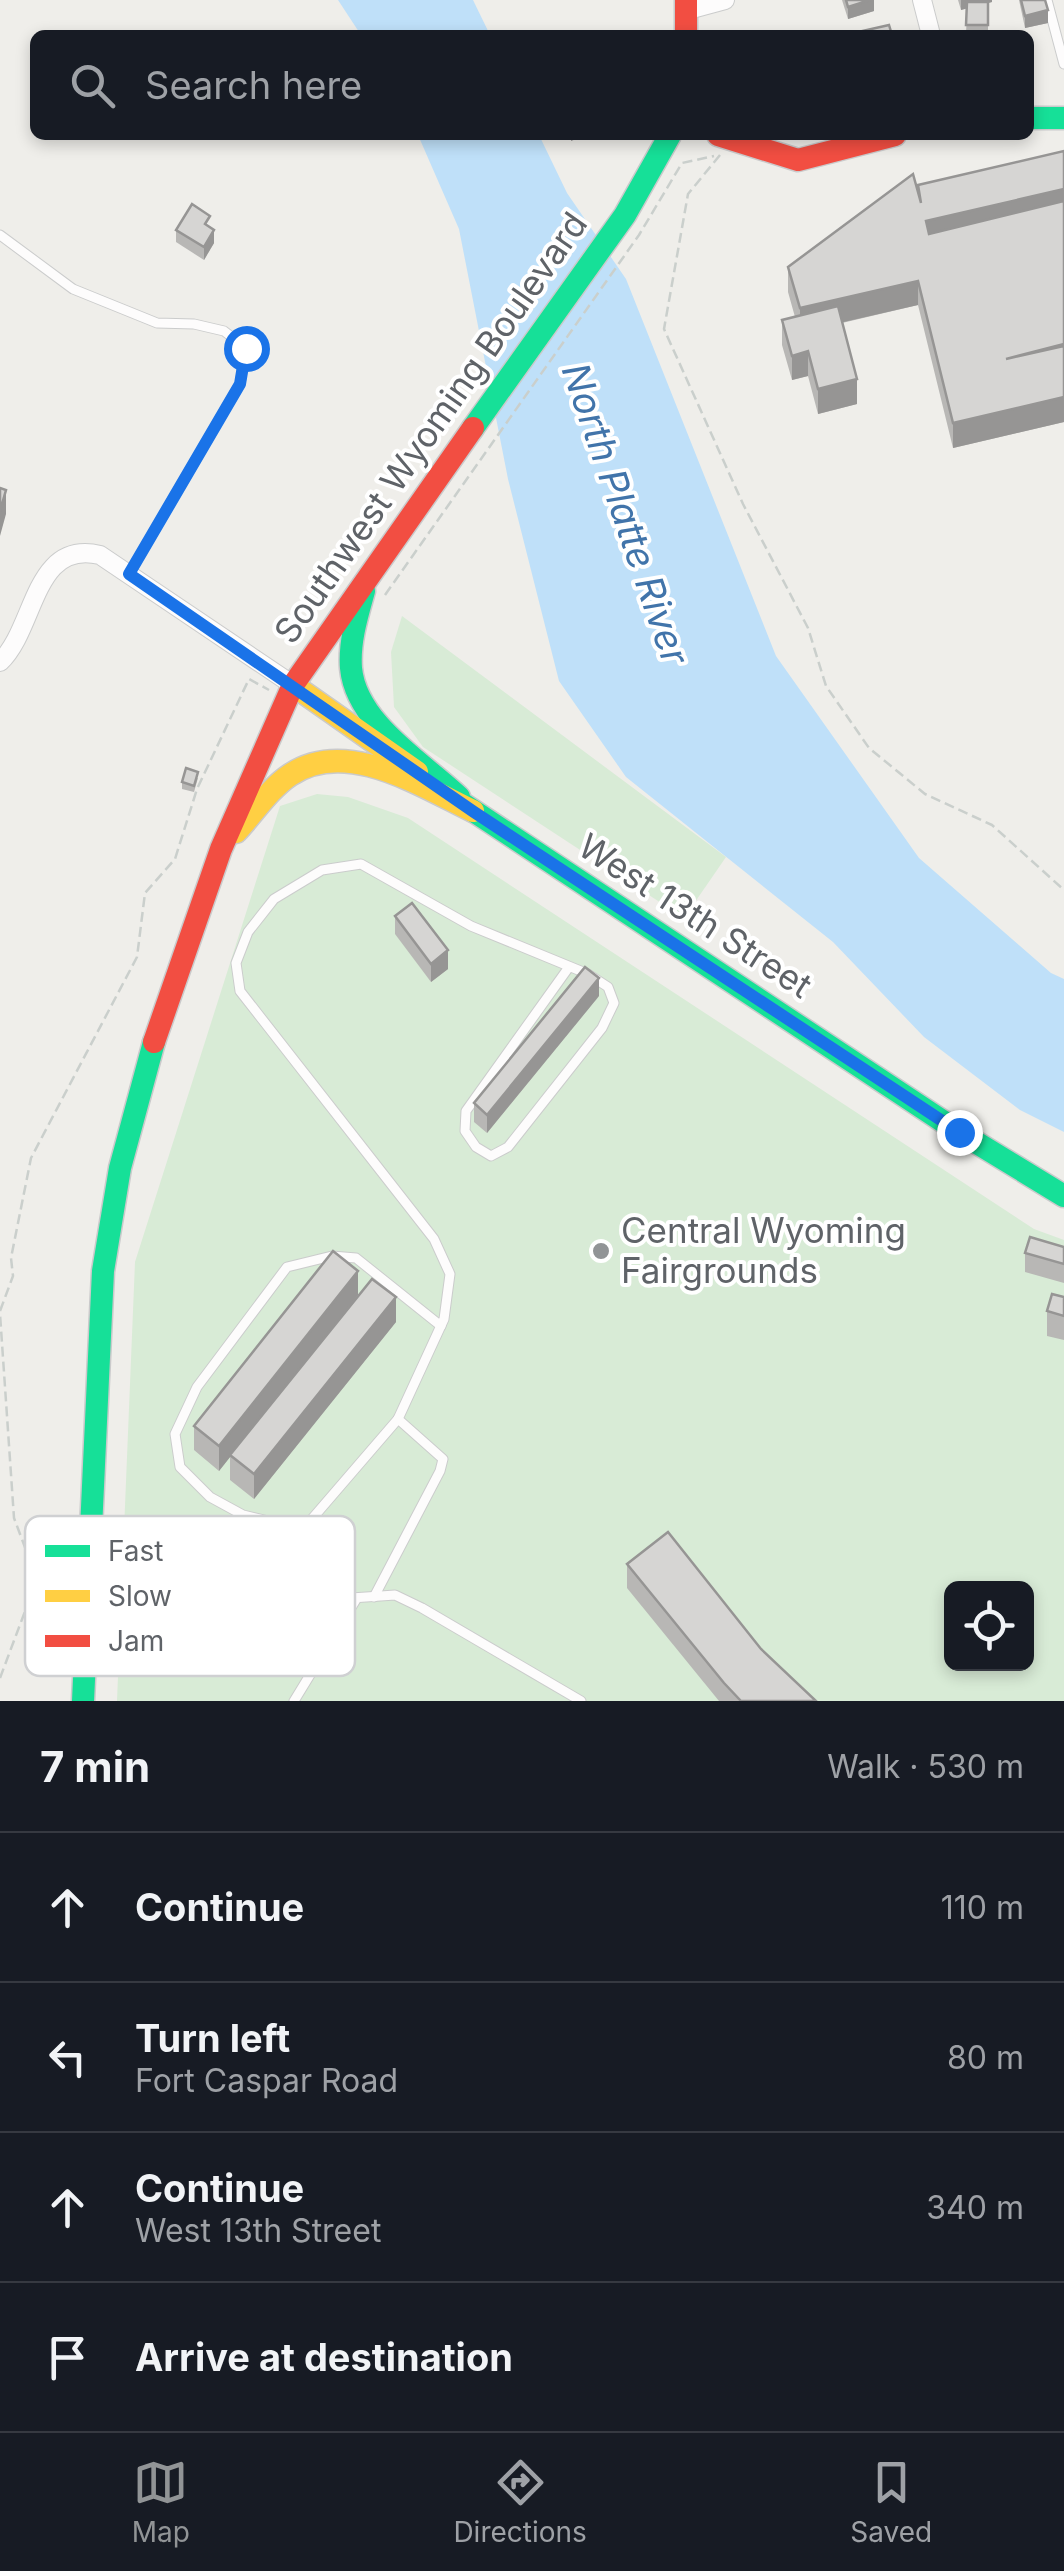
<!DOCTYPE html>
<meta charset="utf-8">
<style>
body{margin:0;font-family:Inter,sans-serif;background:#20242c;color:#f1f3f6}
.controls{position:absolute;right:30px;bottom:30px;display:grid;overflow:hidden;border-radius:15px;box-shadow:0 5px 15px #0003}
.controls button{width:90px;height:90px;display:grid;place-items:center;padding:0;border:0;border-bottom:2px solid #363941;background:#171b24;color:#f1f3f6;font:50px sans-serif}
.stop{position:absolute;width:30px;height:30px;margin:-22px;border:8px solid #1a73e8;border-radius:50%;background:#fff}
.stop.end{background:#1a73e8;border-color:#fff;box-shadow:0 2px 10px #0008}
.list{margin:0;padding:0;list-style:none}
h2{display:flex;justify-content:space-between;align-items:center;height:130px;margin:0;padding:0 40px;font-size:42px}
h2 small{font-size:32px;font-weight:400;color:#9ea1a6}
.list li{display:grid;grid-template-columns:65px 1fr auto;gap:30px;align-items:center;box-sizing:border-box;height:150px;padding:0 40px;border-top:2px solid #363941}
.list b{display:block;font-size:38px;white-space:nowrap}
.list p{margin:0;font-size:32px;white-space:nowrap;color:#9ea1a6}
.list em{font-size:32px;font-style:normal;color:#9ea1a6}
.icon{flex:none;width:55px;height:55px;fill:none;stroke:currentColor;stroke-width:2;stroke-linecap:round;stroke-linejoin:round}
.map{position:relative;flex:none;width:1064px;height:1701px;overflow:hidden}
.search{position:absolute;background:#171b24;box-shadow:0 5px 15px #0003;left:30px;right:30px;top:30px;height:110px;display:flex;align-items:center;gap:25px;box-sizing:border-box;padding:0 35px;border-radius:15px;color:#9ea1a6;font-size:38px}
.sheet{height:730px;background:#171b24}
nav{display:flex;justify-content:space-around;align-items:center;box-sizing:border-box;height:140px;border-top:2px solid #363941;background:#171b24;font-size:28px;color:#9ea1a6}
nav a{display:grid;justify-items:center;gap:5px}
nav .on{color:#919496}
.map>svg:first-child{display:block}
.green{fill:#d8ebd6;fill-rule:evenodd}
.water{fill:#bfe0f9}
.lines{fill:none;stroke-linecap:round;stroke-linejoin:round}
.lane-casing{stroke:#cbcccc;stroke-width:11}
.street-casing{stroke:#cbcccc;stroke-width:20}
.fast-casing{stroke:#cacacb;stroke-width:25}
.slow-casing{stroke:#cacacb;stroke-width:25}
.jam-casing{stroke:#cacacb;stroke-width:25}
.path{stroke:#cacfcc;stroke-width:2.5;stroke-dasharray:10 5;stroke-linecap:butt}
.lane{stroke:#fdfcfc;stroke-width:9}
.street{stroke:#fdfcfc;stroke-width:18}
.fast{stroke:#16e098;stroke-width:22}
.slow{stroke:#ffcf43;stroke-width:22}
.jam{stroke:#f24e42;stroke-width:22}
.wall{fill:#b8b7b5}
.shaded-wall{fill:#969594}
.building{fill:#d6d5d3;stroke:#969594;stroke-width:2.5}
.route{stroke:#1a73e8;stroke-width:12}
.poi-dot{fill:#919496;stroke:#fff;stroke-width:4}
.labels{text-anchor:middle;stroke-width:8;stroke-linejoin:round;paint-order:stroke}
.street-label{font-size:35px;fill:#5f6368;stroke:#fff}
.poi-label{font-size:35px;fill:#5f6368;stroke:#fff;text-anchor:start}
.water-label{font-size:38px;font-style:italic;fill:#4174aa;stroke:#fff}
.key{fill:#fff;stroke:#cfd0d2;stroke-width:2.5}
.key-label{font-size:28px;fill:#5f6368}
</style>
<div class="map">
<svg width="1064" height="1701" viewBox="0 0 1064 1701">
<rect width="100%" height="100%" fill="#efeeea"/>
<g class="green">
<path d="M402,616L726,857L684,918L423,747L394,707L391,652Z"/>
<path d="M317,794L348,797L408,818L1034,1229L1064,1240V1701H117L135,1262L280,806ZM952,1589H1026V1664H952Z"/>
</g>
<g class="water">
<path d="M338,0H473L490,35H361Z"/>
<path d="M418,135H539L567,193L626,279L776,656L919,858L1051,973L1064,979V1132L1020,1110L924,1037L833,942L626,777L559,681L508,479L459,229Z"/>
</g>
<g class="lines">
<defs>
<g id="lane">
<path d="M1047,0L1064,64"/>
<path d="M0,235L73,289L157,323L194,324L224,331L246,348L240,384L129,574"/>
<path d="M398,1419L311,1520L281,1524L243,1515L210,1497L180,1467L175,1434L197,1387L287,1267L332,1256L356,1258L441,1326"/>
<path d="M374,1597L440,1471L443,1459L398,1419L444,1319L450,1274L434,1239L240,991L236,963L248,932L274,899L322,870L361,864L471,926L588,974L608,987L614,1003L602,1028L508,1147L491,1156L476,1147L465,1131L466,1111L569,967"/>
<path d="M89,1616L395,1595L422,1608L581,1701"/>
<path d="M294,1701L357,1598"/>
</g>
<g id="street">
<path d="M922,0L931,35"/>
<path d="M688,10L725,0"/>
<path d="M0,662C36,628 33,539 100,555L293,685"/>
</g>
<g id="fast">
<path d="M1029,118H1064"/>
<path d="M473,428L625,215L670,135"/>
<path d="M364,591C357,616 349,642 351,668C356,723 422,762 459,797"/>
<path d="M460,802L959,1132L1064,1196"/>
<path d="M83,1701L103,1271L120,1168L154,1042"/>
</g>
<g id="slow">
<path d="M293,685L417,772"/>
<path d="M236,832C253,814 269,789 290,775C346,737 421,786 473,811"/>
</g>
<g id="jam">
<path d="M686,0V35"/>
<path d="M718,135L798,160L895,135"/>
<path d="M154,1042L221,849L293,685L473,428"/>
</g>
</defs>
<use href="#lane" class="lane-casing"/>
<use href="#street" class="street-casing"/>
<use href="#fast" class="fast-casing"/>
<use href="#slow" class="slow-casing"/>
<use href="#jam" class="jam-casing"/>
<g class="path">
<path d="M720,155L688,194L664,329L743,504L808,628L826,686L869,748L925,794L992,825L1064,890"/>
<path d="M385,595L639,235L682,163L714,156"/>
<path d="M0,1311L13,1276L11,1258L31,1158L137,957L145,893L175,859L197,789L249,679L269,690"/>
<path d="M0,1678L30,1598L29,1558L14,1518L0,1314"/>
</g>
<use href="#lane" class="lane"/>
<use href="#street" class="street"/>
<use href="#fast" class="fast"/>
<use href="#slow" class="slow"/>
<use href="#jam" class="jam"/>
</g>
<g class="wall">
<path d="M842,0H874V11L848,19Z"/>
<path d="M958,0H992V2L988,3V35H966L967,8L961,10Z"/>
<path d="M1019,0H1045L1048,23L1025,28Z"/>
<path d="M1064,151V422L953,448L918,305L842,323L857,404L818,414L808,376L792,380L782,345V320L795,317L788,292V267L918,194V185Z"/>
<path d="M210,228L214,243L204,260L176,242V230Z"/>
<path d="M198,778L194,792L182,789V782Z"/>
<path d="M395,916L448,969L431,982L395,934Z"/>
<path d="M599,996L487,1133L474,1122V1103Z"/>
<path d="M1064,1247V1283L1025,1272V1253Z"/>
<path d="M358,1295L396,1322L254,1499L230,1480V1457L219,1471L194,1450V1426Z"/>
<path d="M1064,1297V1340L1047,1336V1311Z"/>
<path d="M627,1564L816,1701H719L627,1588Z"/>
</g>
<g class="shaded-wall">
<path d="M870,0H874V11L848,19V7Z"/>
<path d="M961,0H992V2L961,10Z"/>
<path d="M1048,10V23L1025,28V16Z"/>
<path d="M571,135H586L571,141Z"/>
<path d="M1064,189V214L926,246V221Z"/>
<path d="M214,230V243L204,260V247Z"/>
<path d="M918,281V305L800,332V308Z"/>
<path d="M808,351V376L792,380V356Z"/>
<path d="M857,379V404L818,414V389Z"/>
<path d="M1064,397V422L953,448V423Z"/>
<path d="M6,490V514L0,536V511Z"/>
<path d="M448,950V969L431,982V964Z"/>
<path d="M599,978V996L487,1133V1115Z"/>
<path d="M358,1271V1295L219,1471V1446Z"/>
<path d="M396,1297V1322L254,1499V1474Z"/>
</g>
<g class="building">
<path d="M846,0H870L848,7Z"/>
<path d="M1021,0H1045L1048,10L1025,16Z"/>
<path d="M967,2H988V25H966Z"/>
<path d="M889,25L892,35H858V32Z"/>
<path d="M1064,151V189L926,221L929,234L1064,201V344L1006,359L1064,346V397L953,423L918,281L800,308L788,267L913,174L921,203L918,185Z"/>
<path d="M192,204L210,216L205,224L214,230L204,247L176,230Z"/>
<path d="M838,306L857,379L818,389L808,351L792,356L782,320Z"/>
<path d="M0,488L6,490L0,511Z"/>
<path d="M186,768L198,772L194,786L182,782Z"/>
<path d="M412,903L448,950L431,964L395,916Z"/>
<path d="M585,967L599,978L487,1115L474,1103Z"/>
<path d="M1030,1237L1064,1247V1264L1025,1253Z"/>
<path d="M333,1251L358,1271L219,1446L194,1426Z"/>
<path d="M372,1279L396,1297L254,1474L230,1455Z"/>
<path d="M1052,1294L1064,1297V1316L1047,1311Z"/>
<path d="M668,1532L761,1649L816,1701H741L724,1683L627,1564Z"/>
</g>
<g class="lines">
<path class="route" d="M246,348L240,384L129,574L474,812L959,1132"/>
</g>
<circle class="poi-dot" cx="601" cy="1251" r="10"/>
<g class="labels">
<g class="street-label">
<text transform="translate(431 428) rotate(-55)" y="12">Southwest Wyoming Boulevard</text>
<text transform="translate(695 916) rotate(33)" y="12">West 13th Street</text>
</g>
<g class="poi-label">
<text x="621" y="1243">Central Wyoming<tspan x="621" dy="40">Fairgrounds</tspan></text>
</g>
<g class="water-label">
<text transform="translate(625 514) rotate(71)" y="13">North Platte River</text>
</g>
</g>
<rect x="25" y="1516" width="330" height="160" rx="15" class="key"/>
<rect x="45" y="1545" width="45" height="12" fill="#16e098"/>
<rect x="45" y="1590" width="45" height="12" fill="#ffcf43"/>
<rect x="45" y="1635" width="45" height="12" fill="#f24e42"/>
<g class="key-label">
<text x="108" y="1561">Fast</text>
<text x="108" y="1606">Slow</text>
<text x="108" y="1651">Jam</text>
</g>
</svg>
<div class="controls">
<button><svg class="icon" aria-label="locate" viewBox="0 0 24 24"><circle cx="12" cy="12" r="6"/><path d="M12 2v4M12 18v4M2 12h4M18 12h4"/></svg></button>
</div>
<div class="stop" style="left:246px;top:348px"></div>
<div class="stop end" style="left:959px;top:1132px"></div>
<div class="search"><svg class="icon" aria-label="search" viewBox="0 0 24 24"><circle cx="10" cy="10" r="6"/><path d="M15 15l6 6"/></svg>Search here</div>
</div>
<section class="sheet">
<h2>7 min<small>Walk · 530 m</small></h2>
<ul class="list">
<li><svg class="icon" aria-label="ahead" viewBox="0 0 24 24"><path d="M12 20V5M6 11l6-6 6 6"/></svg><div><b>Continue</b></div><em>110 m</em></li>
<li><svg class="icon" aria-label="left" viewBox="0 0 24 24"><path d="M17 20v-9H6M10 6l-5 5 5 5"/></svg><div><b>Turn left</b><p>Fort Caspar Road</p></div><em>80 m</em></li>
<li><svg class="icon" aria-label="ahead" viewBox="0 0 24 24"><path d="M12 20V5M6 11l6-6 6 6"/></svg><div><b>Continue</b><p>West 13th Street</p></div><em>340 m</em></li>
<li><svg class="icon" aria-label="arrive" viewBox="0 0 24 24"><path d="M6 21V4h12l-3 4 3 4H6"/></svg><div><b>Arrive at destination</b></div></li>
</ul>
</section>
<nav>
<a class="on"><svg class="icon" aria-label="map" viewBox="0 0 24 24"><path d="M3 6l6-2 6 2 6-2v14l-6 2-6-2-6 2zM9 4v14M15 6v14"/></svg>Map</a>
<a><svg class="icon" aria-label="directions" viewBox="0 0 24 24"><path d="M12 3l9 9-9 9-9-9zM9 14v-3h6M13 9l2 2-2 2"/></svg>Directions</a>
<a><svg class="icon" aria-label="saved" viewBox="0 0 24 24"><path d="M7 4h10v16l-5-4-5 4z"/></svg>Saved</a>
</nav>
